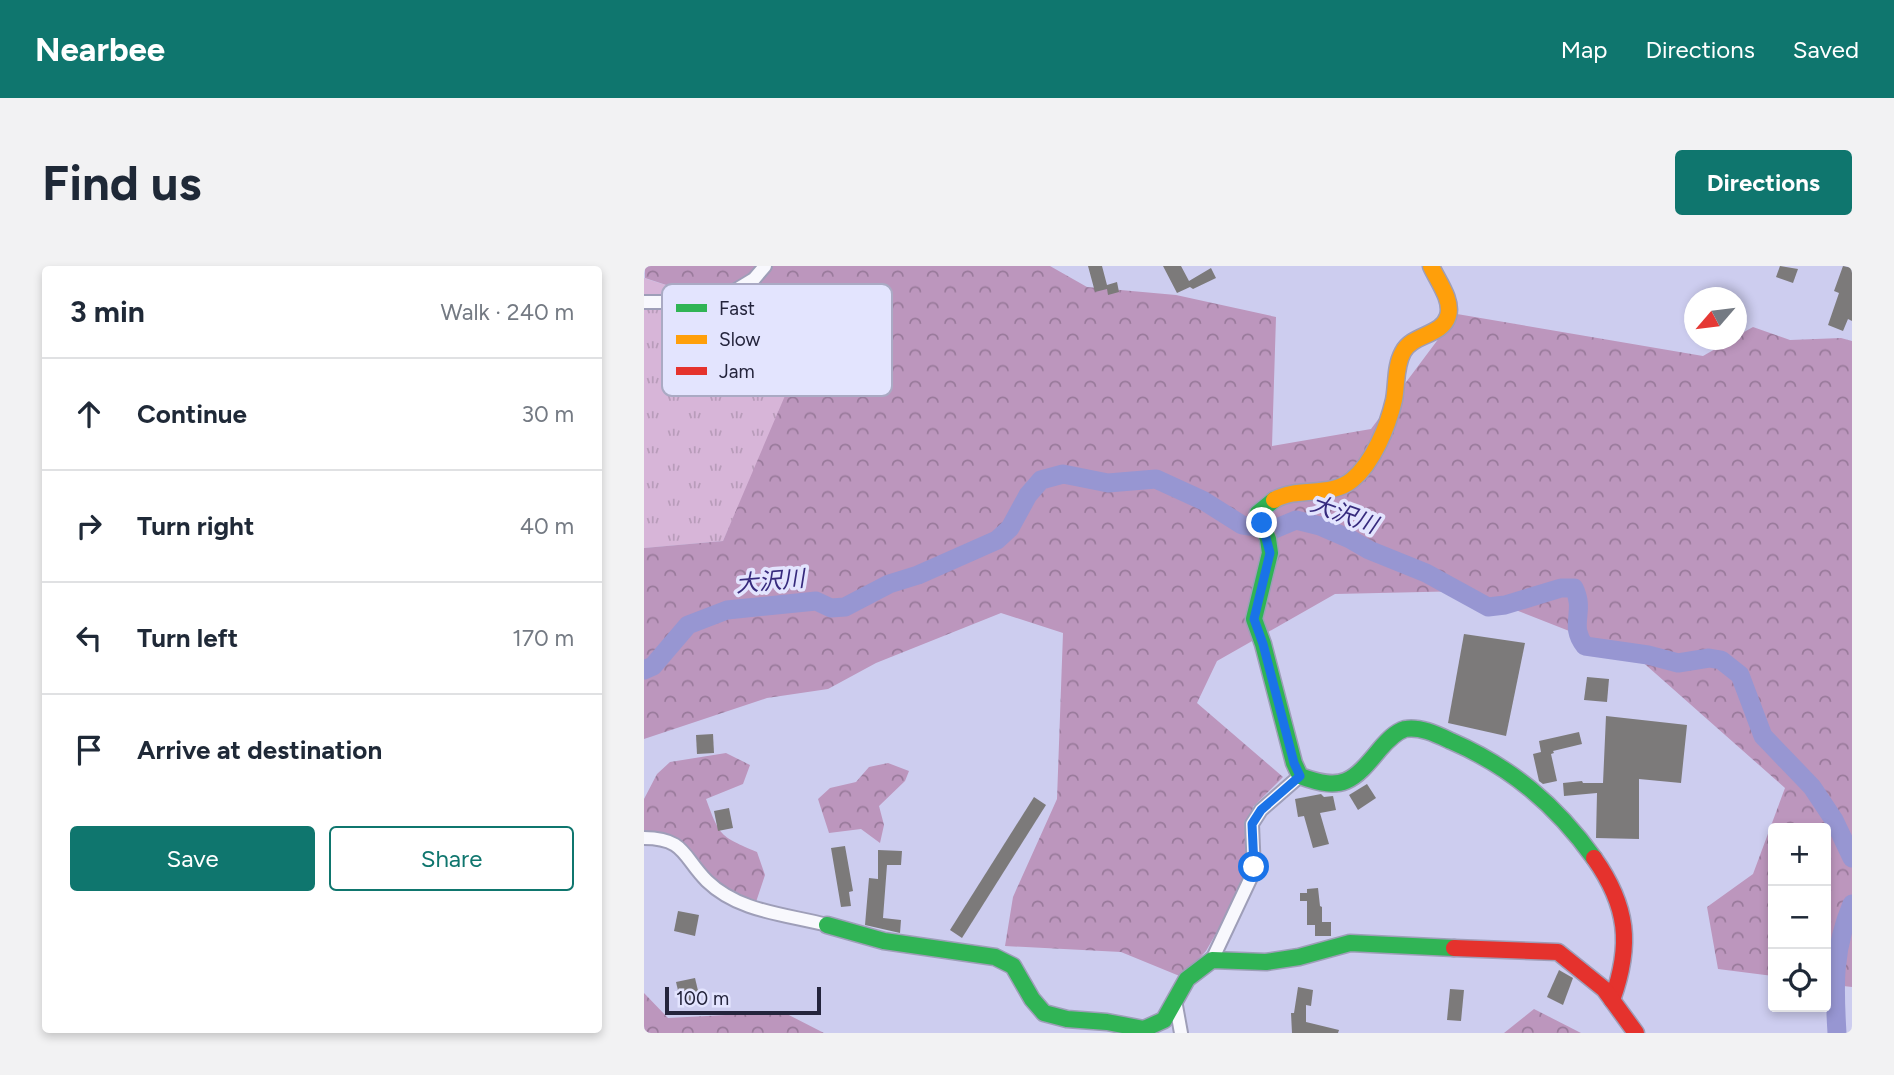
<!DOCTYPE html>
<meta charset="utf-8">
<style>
body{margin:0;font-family:Figtree,"Noto Sans JP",sans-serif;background:#f2f2f3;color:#1f2937}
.controls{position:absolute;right:21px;bottom:21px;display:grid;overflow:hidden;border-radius:7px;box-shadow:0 4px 10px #0003}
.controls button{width:63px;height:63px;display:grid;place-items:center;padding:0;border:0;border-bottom:2px solid #e0e1e3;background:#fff;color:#1f2937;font:35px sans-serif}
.compass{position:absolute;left:1040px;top:21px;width:63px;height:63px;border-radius:50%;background:#fff;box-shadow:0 4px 10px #0003;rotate:242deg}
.scale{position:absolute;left:21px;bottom:18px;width:156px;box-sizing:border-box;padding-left:7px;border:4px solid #24243c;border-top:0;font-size:19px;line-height:24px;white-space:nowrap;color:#24243c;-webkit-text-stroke:5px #e3e4fe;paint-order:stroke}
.stop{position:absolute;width:21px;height:21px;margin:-16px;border:5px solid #1a73e8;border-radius:50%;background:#fff}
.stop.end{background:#1a73e8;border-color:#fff;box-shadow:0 2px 7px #0008}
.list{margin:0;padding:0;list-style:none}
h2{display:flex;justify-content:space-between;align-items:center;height:91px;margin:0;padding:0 28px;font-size:30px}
h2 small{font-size:23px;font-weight:400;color:#747a83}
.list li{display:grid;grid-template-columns:46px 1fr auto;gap:21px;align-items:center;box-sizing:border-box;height:112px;padding:0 28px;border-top:2px solid #e0e1e3}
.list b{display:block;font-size:26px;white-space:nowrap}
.list em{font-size:23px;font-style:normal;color:#747a83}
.actions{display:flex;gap:14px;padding:21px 28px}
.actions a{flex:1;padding:16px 0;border:2px solid #0f766e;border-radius:7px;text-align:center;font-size:24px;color:#0f766e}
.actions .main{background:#0f766e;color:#fff}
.icon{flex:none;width:38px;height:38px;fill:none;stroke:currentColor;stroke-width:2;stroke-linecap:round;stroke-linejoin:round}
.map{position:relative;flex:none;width:1208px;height:767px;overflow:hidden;border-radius:7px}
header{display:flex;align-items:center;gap:42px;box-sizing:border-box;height:98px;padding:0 35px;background:#0f766e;color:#fff}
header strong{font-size:33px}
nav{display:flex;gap:38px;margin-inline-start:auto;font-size:24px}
.intro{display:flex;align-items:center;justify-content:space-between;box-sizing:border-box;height:168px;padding:0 42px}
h1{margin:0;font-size:49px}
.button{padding:18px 32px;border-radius:7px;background:#0f766e;color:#fff;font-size:24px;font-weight:700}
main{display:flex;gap:42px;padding:0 42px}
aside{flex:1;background:#fff;border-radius:7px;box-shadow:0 4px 10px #0003}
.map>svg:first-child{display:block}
.grass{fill:url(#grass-tufts)}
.forest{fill:url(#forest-crowns)}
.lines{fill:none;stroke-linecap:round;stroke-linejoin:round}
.river{stroke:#9796d2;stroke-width:19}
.building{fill:#7c7a7a}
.street-casing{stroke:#9e9eb8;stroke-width:16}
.fast-casing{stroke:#9e9eb8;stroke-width:19}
.slow-casing{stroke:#9e9eb8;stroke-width:19}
.jam-casing{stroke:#9e9eb8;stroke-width:19}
.street{stroke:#f8f8fd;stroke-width:12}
.fast{stroke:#30b455;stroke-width:16}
.slow{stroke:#ff9f0a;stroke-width:16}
.jam{stroke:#e5322d;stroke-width:16}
.route{stroke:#1a73e8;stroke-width:9}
.labels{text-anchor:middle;stroke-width:7;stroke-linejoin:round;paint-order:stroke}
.water-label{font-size:23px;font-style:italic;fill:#362a7d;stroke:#e3e4fe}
.key{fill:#e3e4fe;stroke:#aaaac4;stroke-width:2}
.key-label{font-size:19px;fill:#24243c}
</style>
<header>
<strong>Nearbee</strong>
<nav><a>Map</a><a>Directions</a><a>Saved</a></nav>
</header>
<div class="intro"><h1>Find us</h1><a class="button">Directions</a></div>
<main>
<aside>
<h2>3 min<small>Walk · 240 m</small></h2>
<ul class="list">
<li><svg class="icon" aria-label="ahead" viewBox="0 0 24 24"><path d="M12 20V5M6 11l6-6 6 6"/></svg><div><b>Continue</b></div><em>30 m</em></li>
<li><svg class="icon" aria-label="right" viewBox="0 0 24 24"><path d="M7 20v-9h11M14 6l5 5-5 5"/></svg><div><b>Turn right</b></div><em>40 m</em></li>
<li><svg class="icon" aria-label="left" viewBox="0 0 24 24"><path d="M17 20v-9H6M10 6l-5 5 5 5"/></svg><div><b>Turn left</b></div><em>170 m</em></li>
<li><svg class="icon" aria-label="arrive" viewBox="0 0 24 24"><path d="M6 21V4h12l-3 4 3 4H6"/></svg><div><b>Arrive at destination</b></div></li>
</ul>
<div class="actions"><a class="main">Save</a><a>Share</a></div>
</aside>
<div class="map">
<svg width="1208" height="767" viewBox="0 0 1208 767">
<defs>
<pattern id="grass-tufts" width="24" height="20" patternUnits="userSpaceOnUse" patternTransform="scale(1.75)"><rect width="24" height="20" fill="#d7b5d8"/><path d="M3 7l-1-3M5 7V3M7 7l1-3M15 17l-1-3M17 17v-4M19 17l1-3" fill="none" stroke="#b89cba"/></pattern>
<pattern id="forest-crowns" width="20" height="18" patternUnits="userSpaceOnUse" patternTransform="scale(1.75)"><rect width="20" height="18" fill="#bc96bd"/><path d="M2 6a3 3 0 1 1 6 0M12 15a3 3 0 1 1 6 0" fill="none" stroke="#997a9b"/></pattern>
</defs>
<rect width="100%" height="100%" fill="#cdcdef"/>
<path class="grass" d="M0,12L86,40L150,119L79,275L0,282Z"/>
<g class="forest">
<path d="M1,0H406L443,21L532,29L632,51L628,180L727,163L813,48L1059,90L1087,74H1092L1093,70L1109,61L1146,74L1197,72L1208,75V721L1182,718V562H1129V710L1074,703L1063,641L1109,608L1141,522L994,392L823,325L691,328L573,395L553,437L639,511L609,541L610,601L562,685L538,711L477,686L361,680L369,631L413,533L419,367L357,347L232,397L184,423L123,432L0,473V282L79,275L143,125L86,40L1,12Z"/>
<path d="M82,487L106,499L99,518L62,533C76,571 76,570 113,586L121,609L112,636L77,619L38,582L0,568V533L13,508L26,496Z"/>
<path d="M244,497L265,505L261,515L235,540L240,559L236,577L217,563L185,567L174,533L186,522L212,516L225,501Z"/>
<path d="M0,727L24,752L139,746L180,767H0Z"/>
<path d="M890,743L937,767H860Z"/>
</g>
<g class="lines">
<g class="river">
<path d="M0,404L9,400L44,359L83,344L172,335L187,342L201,341L245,318L274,309L353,274L366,262L384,229L397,214L419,208L464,217L512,213L560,235L598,259L628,264L652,254L676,260L706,273L725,284L782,307L844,341L861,339L917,322H930C942,346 924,359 941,380L1004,389L1034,397L1065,392L1077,394L1096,409L1119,470L1168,521L1190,554L1208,592"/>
<path d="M1193,767C1190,719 1189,684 1208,638"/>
</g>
</g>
<g class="building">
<path d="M444,0H458L463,19L473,16L475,26L464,29L463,23L451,26Z"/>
<path d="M519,0H537L545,15L567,2L572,12L549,23L546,21L533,27Z"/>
<path d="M1136,0L1154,3L1149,17L1132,11Z"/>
<path d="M1199,0L1208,2V55L1204,53L1199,65L1184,59L1195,27L1190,25Z"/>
<path d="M820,368L881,377L862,470L804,457Z"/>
<path d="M943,411L965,413L963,436L940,434Z"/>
<path d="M962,450L1043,459L1037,517L995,513V573L952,572L953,527L920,530L919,517L938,515L939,517H959Z"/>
<path d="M935,466L938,478L909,485L910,487L907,488L913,515L899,518L895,515L889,488L897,486L895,475Z"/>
<path d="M69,468L70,487L53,488L52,469Z"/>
<path d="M723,518L732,532L714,544L705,529Z"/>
<path d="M677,528L680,531L689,530L692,544L676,547L685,578L669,582L660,550L654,551L651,533Z"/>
<path d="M390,531L402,539L318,672L306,664Z"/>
<path d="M85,542L89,562L74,565L70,545Z"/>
<path d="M201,580L209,625L205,626L207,640L197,641L187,582Z"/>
<path d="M234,584L258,585L257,599H243L239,652L257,654L256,667L221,659L225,612L234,613Z"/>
<path d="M674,622L676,640L678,641V656H687V670H671V659H663V635H656V627H663V623Z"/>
<path d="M34,645L55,649L51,670L30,665Z"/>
<path d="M915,704L929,712L919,739L903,731Z"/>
<path d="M51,712L56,733L37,737L32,716Z"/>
<path d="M654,721L669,724L667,740L662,739V756L695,764L694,767H648L647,747H650Z"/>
<path d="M806,723L820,724L817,755L803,754Z"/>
</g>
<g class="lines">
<defs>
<g id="street">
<path d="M0,36H37L54,30H82L110,13L121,0"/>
<path d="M0,572C41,572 39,591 63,615C95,646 141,648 183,659"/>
<path d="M568,694L610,605L608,558L617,544L656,510"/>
<path d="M531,734L537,767"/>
</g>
<g id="fast">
<path d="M630,234L614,247L624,273L626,287L610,353L619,378L650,497L656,510C699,526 709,516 736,483C743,475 751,466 761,463C776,460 794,469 807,475C867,501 912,539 950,592"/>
<path d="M183,659L240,675L351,691L369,700L388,733L400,747L423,753L463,756L500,763L520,754L543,713L568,694L622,696L655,691L706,677L810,682"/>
</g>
<path id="slow" d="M630,234C654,220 686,232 708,214C729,197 744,160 750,134C753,118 751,100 759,86C768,68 798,70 804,50C809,34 793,14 787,0"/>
<g id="jam">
<path d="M950,592C984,640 988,679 968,734"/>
<path d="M810,682L914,686L960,723L992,767"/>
</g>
</defs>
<use href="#street" class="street-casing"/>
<use href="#fast" class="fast-casing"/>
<use href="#slow" class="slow-casing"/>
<use href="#jam" class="jam-casing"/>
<use href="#street" class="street"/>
<use href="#fast" class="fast"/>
<use href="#slow" class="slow"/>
<use href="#jam" class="jam"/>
</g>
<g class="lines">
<path class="route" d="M610,601L608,558L617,544L656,510L650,497L619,378L610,353L626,287L618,257"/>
</g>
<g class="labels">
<g class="water-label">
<text transform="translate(700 248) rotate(20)" y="8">大沢川</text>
<text transform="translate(126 315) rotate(-5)" y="8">大沢川</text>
</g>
</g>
<rect x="18" y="18" width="230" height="112" rx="10" class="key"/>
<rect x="32" y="38" width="31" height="8" fill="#30b455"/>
<rect x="32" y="69" width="31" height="9" fill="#ff9f0a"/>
<rect x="32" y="101" width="31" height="8" fill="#e5322d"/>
<g class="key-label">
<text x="75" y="49">Fast</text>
<text x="75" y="80">Slow</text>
<text x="75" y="112">Jam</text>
</g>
</svg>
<div class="controls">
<button>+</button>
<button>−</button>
<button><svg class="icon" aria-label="locate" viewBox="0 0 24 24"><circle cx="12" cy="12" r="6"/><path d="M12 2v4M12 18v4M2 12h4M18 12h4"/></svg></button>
</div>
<svg class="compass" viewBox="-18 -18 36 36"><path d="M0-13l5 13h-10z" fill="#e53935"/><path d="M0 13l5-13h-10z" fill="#747a83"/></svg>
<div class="scale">100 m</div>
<div class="stop" style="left:610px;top:601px"></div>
<div class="stop end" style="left:618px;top:257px"></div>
</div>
</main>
